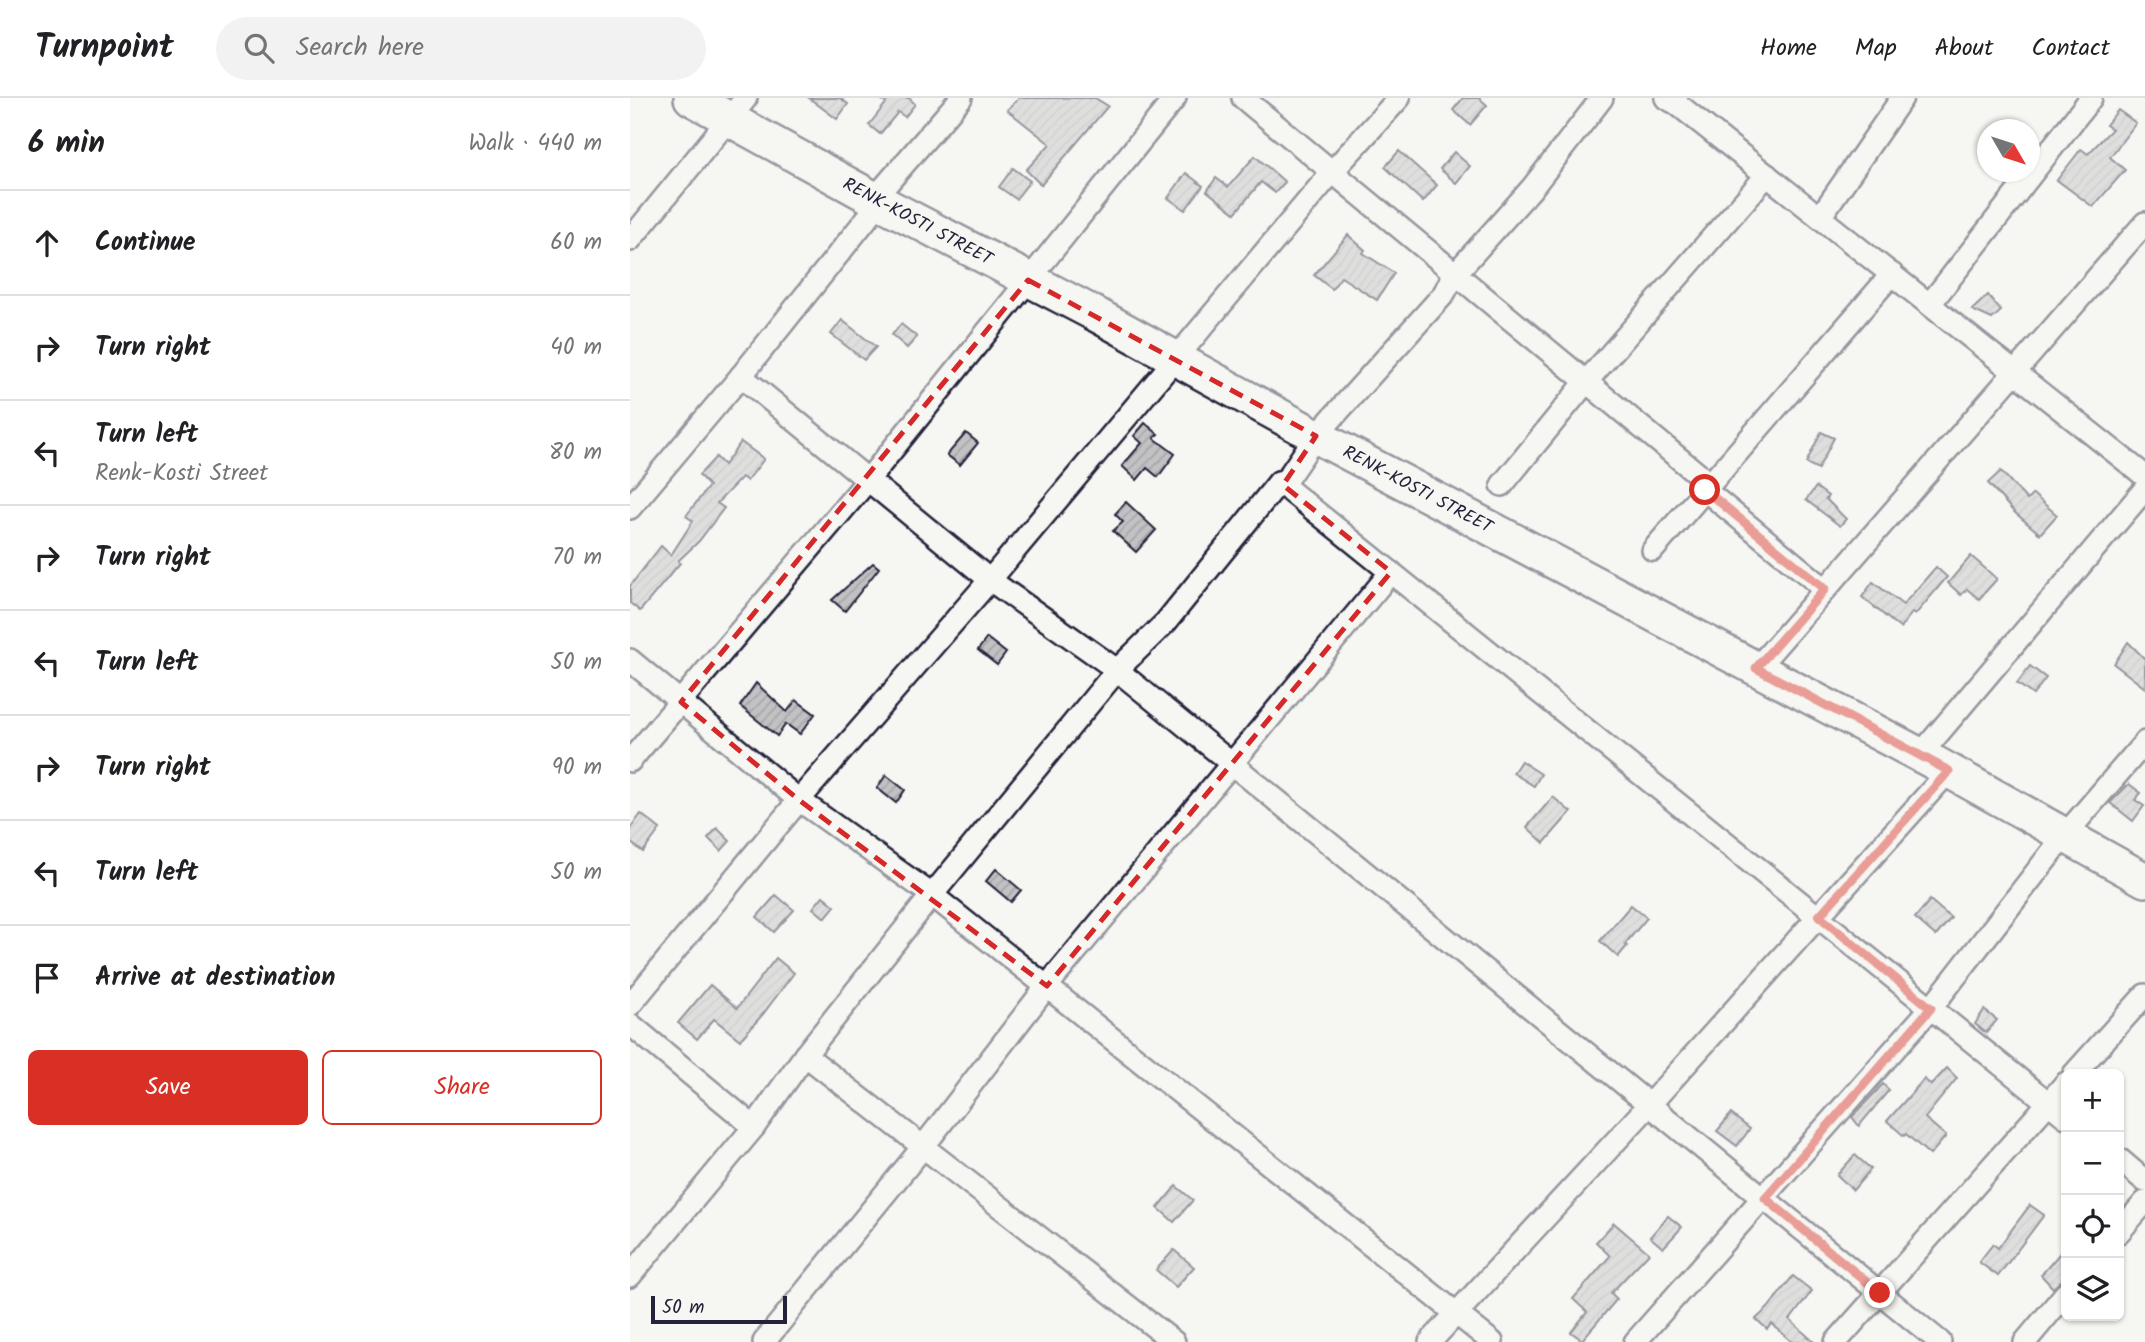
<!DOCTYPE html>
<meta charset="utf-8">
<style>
body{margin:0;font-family:Kalam,sans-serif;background:#f2f2f2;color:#202124}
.controls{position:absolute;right:21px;bottom:21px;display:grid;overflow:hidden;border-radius:10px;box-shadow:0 2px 5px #0004}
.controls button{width:63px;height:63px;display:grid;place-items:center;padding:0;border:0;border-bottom:2px solid #e0e0e0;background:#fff;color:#202124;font:35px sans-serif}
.compass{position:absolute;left:1347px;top:21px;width:63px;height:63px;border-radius:50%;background:#fff;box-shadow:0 2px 5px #0004;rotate:129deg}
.scale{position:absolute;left:21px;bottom:18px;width:136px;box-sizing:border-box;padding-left:7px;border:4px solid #22223b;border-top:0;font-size:19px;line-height:24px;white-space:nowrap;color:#22223b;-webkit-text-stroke:5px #f6f6f2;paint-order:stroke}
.stop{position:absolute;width:21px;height:21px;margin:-16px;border:5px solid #d93025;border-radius:50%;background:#fff}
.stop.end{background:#d93025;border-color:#fff;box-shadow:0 2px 7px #0008}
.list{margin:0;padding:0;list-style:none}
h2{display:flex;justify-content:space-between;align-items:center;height:91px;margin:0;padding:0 28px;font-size:30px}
h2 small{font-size:23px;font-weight:400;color:#757577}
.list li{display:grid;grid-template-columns:46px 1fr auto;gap:21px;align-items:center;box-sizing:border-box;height:105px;padding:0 28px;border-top:2px solid #e0e0e0}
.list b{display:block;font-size:26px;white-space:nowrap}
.list p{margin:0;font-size:23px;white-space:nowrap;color:#757577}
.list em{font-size:23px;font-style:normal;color:#757577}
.actions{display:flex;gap:14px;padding:21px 28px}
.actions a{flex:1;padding:16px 0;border:2px solid #d93025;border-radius:10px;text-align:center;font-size:24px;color:#d93025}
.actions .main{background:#d93025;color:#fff}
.icon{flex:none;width:38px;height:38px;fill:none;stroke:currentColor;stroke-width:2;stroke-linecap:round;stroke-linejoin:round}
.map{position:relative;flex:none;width:1515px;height:1244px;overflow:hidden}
header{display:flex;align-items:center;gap:42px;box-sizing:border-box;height:98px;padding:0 35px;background:#fff;border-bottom:2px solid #e0e0e0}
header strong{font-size:33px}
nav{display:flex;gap:38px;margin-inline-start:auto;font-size:24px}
.search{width:490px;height:63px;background:#f2f2f2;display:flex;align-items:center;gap:18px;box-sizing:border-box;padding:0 24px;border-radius:38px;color:#757577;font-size:26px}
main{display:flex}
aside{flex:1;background:#fff}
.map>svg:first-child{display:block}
.building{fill:url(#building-hatch);stroke:#22223b;stroke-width:2}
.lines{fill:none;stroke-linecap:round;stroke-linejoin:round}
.minor-casing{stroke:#22223b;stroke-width:26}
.primary-casing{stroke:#22223b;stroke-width:38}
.minor{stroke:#f6f6f2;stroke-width:21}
.primary{stroke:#f6f6f2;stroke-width:33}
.route{stroke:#d93025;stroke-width:9}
.marked{fill:none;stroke:#d62828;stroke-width:5;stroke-dasharray:14 9;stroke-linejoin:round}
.labels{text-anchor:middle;stroke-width:5;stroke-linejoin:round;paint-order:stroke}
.street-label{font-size:18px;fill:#22223b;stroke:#f6f6f2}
</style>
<header>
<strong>Turnpoint</strong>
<div class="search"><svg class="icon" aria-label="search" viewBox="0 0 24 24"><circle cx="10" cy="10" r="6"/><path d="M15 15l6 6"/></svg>Search here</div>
<nav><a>Home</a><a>Map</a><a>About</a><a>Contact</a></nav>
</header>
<main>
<aside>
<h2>6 min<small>Walk · 440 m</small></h2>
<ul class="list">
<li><svg class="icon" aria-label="ahead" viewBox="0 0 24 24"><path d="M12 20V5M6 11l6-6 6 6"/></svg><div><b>Continue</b></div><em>60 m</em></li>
<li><svg class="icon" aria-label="right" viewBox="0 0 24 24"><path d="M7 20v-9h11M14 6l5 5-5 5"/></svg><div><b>Turn right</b></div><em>40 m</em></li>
<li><svg class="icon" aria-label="left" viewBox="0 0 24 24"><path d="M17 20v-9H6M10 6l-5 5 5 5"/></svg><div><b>Turn left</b><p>Renk-Kosti Street</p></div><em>80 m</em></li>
<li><svg class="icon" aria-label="right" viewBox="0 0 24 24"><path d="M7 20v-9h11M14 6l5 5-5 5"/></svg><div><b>Turn right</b></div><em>70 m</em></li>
<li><svg class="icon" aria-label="left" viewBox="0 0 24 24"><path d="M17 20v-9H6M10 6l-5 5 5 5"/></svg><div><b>Turn left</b></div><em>50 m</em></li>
<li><svg class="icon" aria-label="right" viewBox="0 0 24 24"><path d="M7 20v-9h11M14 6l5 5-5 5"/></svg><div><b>Turn right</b></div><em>90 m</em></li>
<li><svg class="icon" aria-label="left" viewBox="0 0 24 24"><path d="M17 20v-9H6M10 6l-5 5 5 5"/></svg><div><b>Turn left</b></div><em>50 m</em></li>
<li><svg class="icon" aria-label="arrive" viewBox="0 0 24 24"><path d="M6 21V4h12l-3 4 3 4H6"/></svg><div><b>Arrive at destination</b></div></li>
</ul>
<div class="actions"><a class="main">Save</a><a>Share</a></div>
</aside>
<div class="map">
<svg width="1515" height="1244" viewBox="0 0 1515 1244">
<defs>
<pattern id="building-hatch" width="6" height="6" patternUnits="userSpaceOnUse" patternTransform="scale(1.75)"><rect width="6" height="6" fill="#c2c2c4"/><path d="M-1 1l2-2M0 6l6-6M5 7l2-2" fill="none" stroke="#a6a6a9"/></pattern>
</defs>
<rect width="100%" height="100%" fill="#f6f6f2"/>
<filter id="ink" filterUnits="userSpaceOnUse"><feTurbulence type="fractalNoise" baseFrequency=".0143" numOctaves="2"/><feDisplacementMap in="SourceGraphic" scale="14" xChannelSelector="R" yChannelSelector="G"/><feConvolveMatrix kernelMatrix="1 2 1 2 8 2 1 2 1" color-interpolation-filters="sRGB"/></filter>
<g filter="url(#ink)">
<g class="building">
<path d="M179,0H210L218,6L207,21Z"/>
<path d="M249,0H279L285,6L275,19L268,14L250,36L239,27L256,5Z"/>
<path d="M389,0H465L478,8L411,87L396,72L420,46L377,12Z"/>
<path d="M833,0H849L857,7L840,27L823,12Z"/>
<path d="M1488,12L1506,25L1480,59L1495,72L1463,109L1427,82L1451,51L1458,56L1482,31L1476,27Z"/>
<path d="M769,53L807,87L793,104L755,69Z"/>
<path d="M824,54L840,68L826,85L810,71Z"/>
<path d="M625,58L655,84L645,95L631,84L605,115L577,93L586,80L598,89Z"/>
<path d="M383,70L400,83L386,101L369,89Z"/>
<path d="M556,75L573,88L555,112L538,100Z"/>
<path d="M718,137L735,152L733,155L764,175L747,202L711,179L702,191L684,177Z"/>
<path d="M1358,197L1371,213L1362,221L1342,212Z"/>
<path d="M212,222L246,249L234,262L201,236Z"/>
<path d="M271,226L287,239L277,250L262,237Z"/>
<path d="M515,325L528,336L524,340L545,356L528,379L517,370L507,382L492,368L512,345L504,338Z"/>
<path d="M1191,334L1204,340L1188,371L1176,365Z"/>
<path d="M336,335L348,345L330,367L317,357Z"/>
<path d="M111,344L134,361L117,383L112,379L87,405L94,410L69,443L48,463L50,465L10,513L0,505V488L31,448L41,457L63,423L56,418L79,388L69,377L86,359L94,367Z"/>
<path d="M1371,373L1397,402L1403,396L1427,417L1410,436L1383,413L1358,385Z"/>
<path d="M1186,389L1198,398L1196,401L1216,421L1210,428L1176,402Z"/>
<path d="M496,404L526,432L506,454L483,433L493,424L485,416Z"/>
<path d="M1341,458L1367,481L1349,501L1337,491L1331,497L1318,485Z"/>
<path d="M243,465L249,470L215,513L202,502Z"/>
<path d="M1306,469L1317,479L1285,517L1282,515L1270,530L1232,499L1243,484L1273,507Z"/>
<path d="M357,540L376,555L367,567L348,552Z"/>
<path d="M1498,544L1515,561V590L1484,566Z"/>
<path d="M1400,568L1416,580L1403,597L1387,585Z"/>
<path d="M126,585L157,614L166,602L185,616L170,636L156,626L147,638L110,608Z"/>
<path d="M891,663L911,676L904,688L883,675Z"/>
<path d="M256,677L275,692L266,705L247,690Z"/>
<path d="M1499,686L1511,695L1505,702L1514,708L1503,723L1480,705Z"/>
<path d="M923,699L941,714L914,745L897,729Z"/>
<path d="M11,716L30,731L13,754L0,744V731Z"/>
<path d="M87,730L100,743L91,753L78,740Z"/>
<path d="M366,771L391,792L381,804L356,783Z"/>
<path d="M146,797L164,812L144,834L127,819Z"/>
<path d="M193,798L205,808L195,820L183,810Z"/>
<path d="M1300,802L1321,820L1306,838L1285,820Z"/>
<path d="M1001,807L1017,820L995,846L997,848L988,859L970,843Z"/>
<path d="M146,860L164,875L133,916L110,942L84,921L67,941L48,925L80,887L107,910Z"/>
<path d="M1354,912L1367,922L1356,935L1345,926Z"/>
<path d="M1317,970L1327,980L1295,1020L1316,1038L1300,1057L1276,1036L1274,1038L1257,1023L1294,981L1301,987Z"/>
<path d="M1253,986L1259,992L1229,1028L1222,1019Z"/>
<path d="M1101,1016L1120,1031L1107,1048L1087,1033Z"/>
<path d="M1225,1057L1241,1071L1223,1092L1207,1077Z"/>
<path d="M546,1088L563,1102L544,1124L528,1110Z"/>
<path d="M1400,1107L1414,1117L1368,1178L1349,1164L1363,1146L1368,1150Z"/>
<path d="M1038,1118L1052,1129L1033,1150L1020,1139Z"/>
<path d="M984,1125L1019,1155L981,1195L987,1201L952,1242L941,1234L957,1214L943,1201L980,1158L966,1144Z"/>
<path d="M1436,1148V1182L1431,1183L1423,1190L1411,1177Z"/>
<path d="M544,1152L564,1169L546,1189L526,1172Z"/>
<path d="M1163,1178L1182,1193L1160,1222L1184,1244H1162L1142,1226L1137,1231L1126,1221L1138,1210Z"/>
</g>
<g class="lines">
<defs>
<g id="minor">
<path d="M613,0L1080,386"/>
<path d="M1036,0L1046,5L1515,378"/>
<path d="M244,101L331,0"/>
<path d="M1190,119L1272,0"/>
<path d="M0,142L116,0"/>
<path d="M1300,206L1461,0"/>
<path d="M111,278L360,482L487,572L1310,1244"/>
<path d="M649,384L1436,1019"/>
<path d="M872,387L956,284L1137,77"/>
<path d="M1075,392L1195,491"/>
<path d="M0,410L111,278L250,104"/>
<path d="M1023,452L1262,176"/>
<path d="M0,562L169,702L302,797L862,1244"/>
<path d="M1126,571L1515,125"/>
<path d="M1290,657L1515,391"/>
<path d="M0,663L238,382L545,0"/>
<path d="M0,907L169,702L360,482L702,74L769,0"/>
<path d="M0,926L124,1029"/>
<path d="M175,957L544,1244"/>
<path d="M1444,976L1515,897"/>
<path d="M1489,1061L1515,1083"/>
<path d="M1489,1134L1515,1104"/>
<path d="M0,1178L124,1029L175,957L302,797L487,572L536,524L649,384L654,385L686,338L813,197L825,176L902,90L972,0"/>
<path d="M134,1244L293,1049L417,888L761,474"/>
<path d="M800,1244L1020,1006L1319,673"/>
<path d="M1005,1244L1301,910L1435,737L1515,644"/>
<path d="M1206,1244L1436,985"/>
<path d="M1395,1244L1436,1195"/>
</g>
<path id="primary" d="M61,0L250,104L467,217L686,338L1305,665L1515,782"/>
</defs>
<use href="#minor" class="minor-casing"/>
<use href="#primary" class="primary-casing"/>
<use href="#minor" class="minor"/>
<use href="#primary" class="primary"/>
</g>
</g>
<g class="lines" filter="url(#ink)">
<path class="route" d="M1075,392L1195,491L1126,570L1319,673L1189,818L1301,910L1135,1100L1250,1195"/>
</g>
<path d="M0 0H1515V1244H0ZM398,182L686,338L653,387L761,474L417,888L169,702L51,604Z" fill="#f6f6f2" fill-opacity=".55" fill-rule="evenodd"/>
<path class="marked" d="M398,182L686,338L653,387L761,474L417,888L169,702L51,604Z"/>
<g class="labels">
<g class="street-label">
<text transform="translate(288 123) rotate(28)" y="6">RENK-KOSTI STREET</text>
<text transform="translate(788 391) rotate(28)" y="6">RENK-KOSTI STREET</text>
</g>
</g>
</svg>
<div class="controls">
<button>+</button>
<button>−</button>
<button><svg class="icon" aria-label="locate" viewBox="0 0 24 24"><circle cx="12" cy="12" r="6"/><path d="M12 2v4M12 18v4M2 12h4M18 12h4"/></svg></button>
<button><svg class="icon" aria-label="layers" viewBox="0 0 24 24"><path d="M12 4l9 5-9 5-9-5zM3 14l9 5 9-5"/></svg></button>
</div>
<svg class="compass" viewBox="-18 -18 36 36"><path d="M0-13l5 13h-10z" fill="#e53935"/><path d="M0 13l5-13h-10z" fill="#757577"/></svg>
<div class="scale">50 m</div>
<div class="stop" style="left:1075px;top:392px"></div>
<div class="stop end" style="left:1250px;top:1195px"></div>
</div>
</main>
